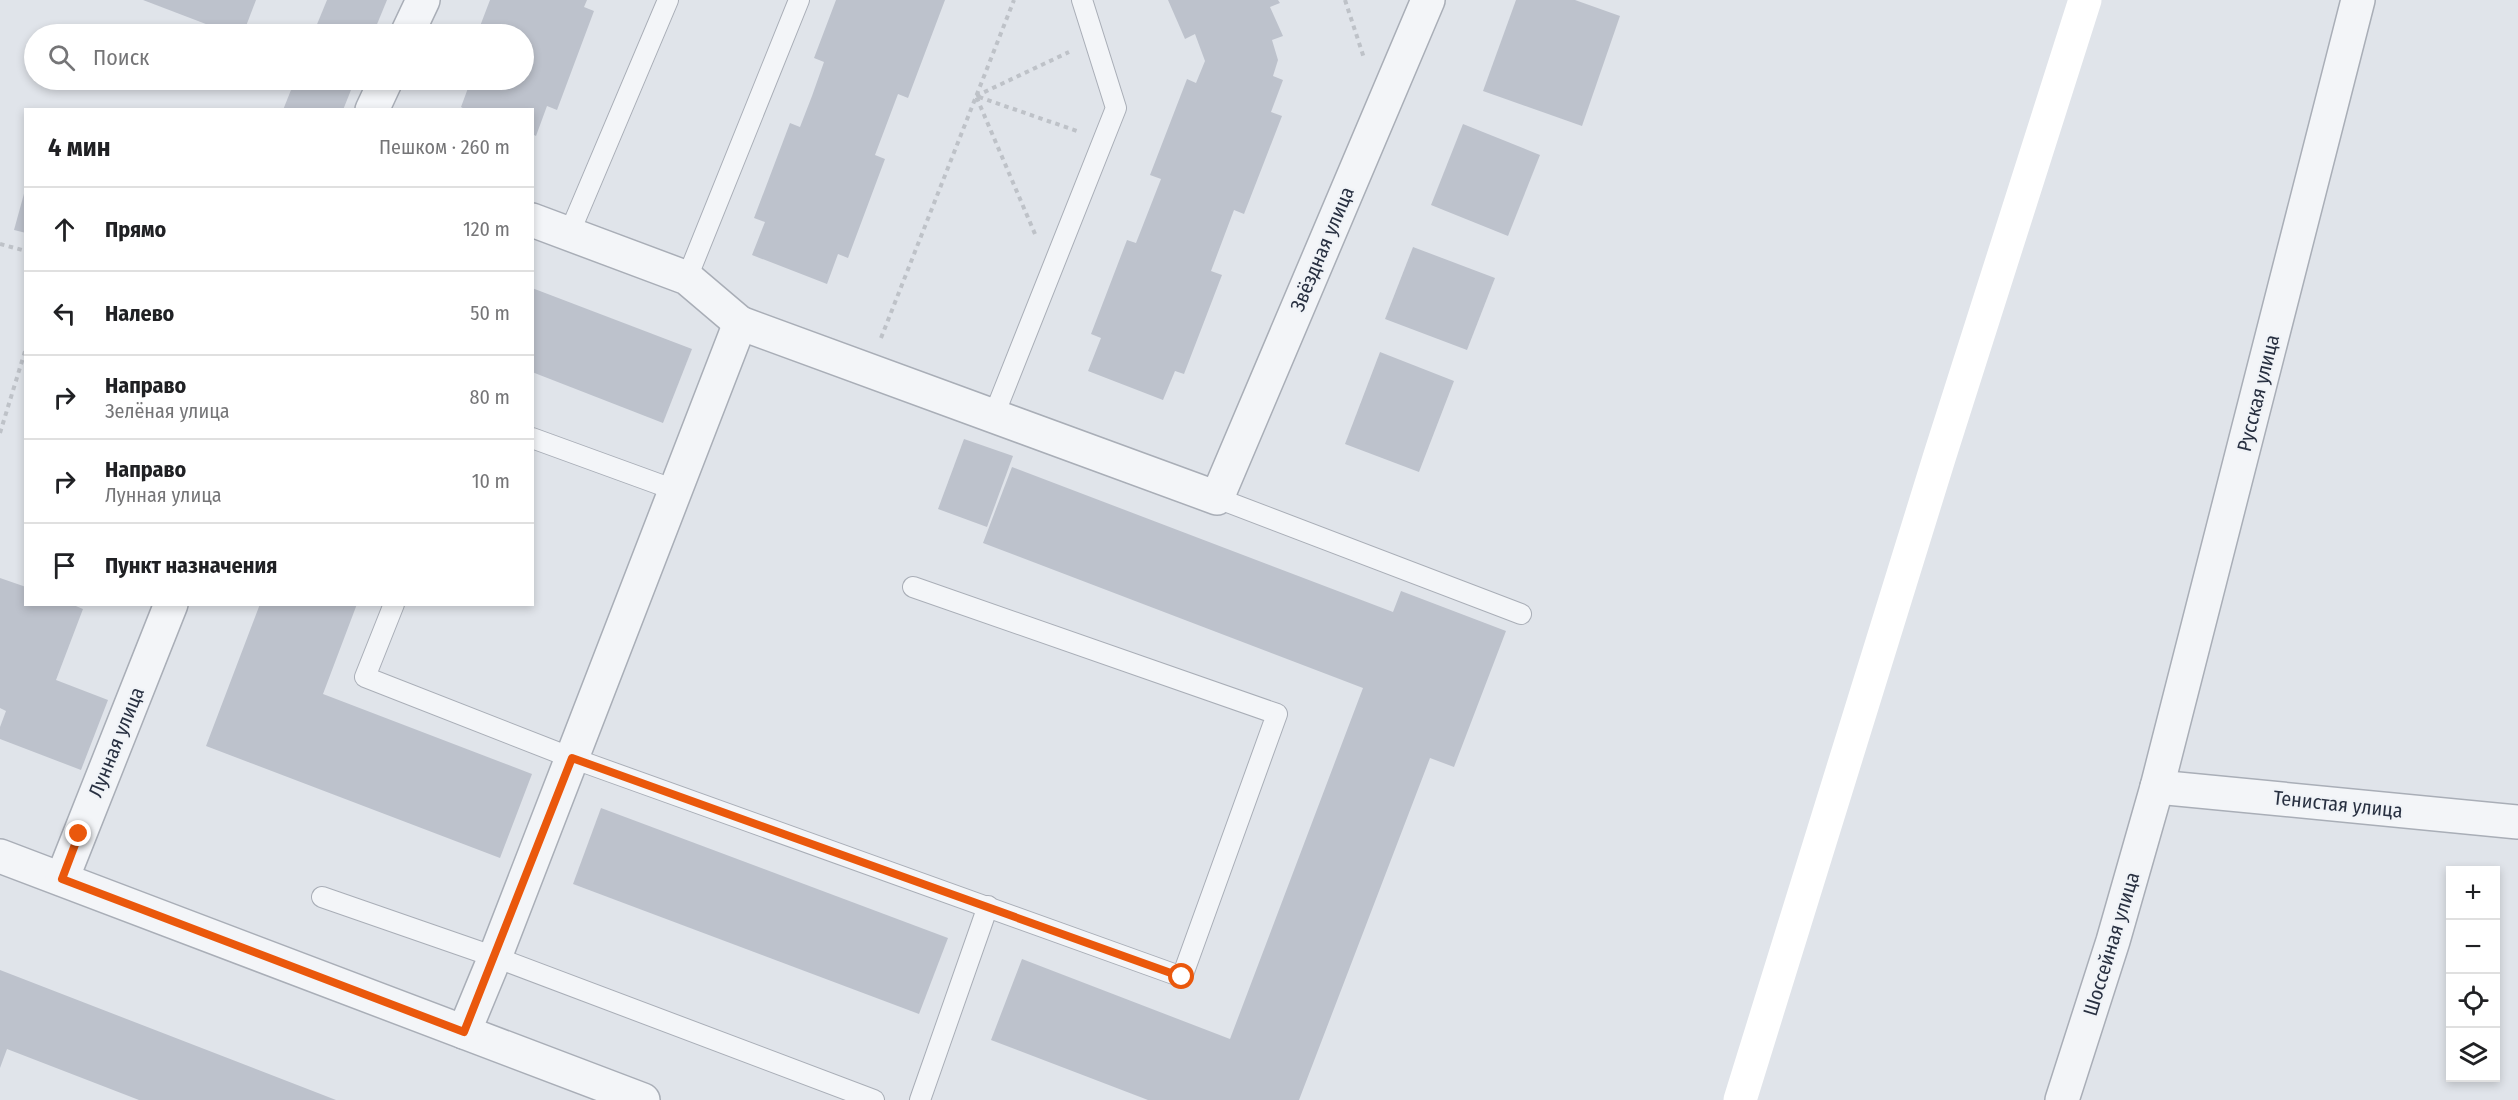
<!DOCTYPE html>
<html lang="ru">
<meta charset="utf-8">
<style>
body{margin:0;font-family:"Fira Sans Condensed",sans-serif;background:#f6f6f6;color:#202124}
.controls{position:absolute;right:18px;bottom:18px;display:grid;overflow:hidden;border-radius:0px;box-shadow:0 3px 9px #0003}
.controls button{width:54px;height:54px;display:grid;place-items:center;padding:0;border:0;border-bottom:2px solid #e0e0e0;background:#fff;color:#202124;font:30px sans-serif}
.stop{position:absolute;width:18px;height:18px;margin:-14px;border:4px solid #ea580c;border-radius:50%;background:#fff}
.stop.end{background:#ea580c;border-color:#fff;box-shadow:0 2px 6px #0008}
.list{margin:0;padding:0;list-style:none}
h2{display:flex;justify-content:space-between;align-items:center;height:78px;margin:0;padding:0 24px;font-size:26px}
h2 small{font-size:20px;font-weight:400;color:#757577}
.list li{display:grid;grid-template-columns:39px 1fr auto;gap:18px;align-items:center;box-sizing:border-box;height:84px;padding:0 24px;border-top:2px solid #e0e0e0}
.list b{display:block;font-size:22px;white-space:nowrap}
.list p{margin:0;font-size:20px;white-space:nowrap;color:#757577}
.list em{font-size:20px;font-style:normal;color:#757577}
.icon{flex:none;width:33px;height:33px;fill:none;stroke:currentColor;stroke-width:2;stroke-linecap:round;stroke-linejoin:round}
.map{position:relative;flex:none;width:2518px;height:1100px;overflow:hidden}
.search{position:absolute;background:#fff;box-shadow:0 3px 9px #0003;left:24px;top:24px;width:510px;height:66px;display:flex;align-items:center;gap:15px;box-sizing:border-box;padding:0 21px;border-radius:33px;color:#757577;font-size:22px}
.panel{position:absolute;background:#fff;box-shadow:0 3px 9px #0003;left:24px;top:108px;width:510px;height:498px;border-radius:0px}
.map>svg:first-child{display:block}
.building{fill:#bdc2cc}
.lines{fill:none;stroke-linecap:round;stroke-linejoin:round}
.lane-casing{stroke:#a9aeb7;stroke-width:22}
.street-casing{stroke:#a9aeb7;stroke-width:36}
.path{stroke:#bec2c8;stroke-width:4;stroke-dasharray:4.5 4.5;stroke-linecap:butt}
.lane{stroke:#f3f5f8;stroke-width:20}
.street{stroke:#f3f5f8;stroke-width:33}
.secondary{stroke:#fff;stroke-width:33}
.route{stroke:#ea580c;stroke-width:8}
.labels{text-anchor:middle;stroke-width:4.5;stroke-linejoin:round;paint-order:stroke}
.street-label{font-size:20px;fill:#283041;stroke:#f0f3f7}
</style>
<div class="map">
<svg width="2518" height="1100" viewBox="0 0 2518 1100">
<rect width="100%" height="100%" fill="#e0e4ea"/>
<g class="building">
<path d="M143,0H256L243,34H232Z"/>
<path d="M327,0H387L373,34H313Z"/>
<path d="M490,0H587L584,7L594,11L557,110L547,106L536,136L532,134V110H466L461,107L471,80H524V34H477Z"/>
<path d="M836,0H945L908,98L898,94L875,155L885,159L848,258L838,254L827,284L752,255L765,222L754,218L790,123L800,127L812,96L824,62L814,58Z"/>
<path d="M1168,0H1278L1280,3L1270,7L1283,36L1272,40L1278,60L1273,76L1283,80L1271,112L1282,116L1244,214L1234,210L1211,271L1222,275L1184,374L1175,371L1163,400L1088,371L1101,338L1091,334L1127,240L1136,243L1161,179L1150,175L1187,79L1196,83L1205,61L1195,34L1185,39Z"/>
<path d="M1516,0H1575L1620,16L1582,126L1483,91Z"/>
<path d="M295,80H355L343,110H283Z"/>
<path d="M1463,124L1540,155L1508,236L1431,205Z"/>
<path d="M25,190H26V233L14,230Z"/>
<path d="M1413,247L1495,278L1467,350L1385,319Z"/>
<path d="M532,288L692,349L663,423L532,372Z"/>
<path d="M1380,352L1454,381L1419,472L1345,444Z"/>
<path d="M964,439L1013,456L987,527L938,509Z"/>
<path d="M1012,467L1393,612L1401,591L1506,631L1454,767L1430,758L1299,1100H1148L991,1040L1022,959L1230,1039L1363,688L983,543Z"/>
<path d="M0,578L26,587V604H71L83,609L56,680L108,700L81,770L0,739V727L6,711L0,708Z"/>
<path d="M260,604H357L323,694L532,774L500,858L206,746Z"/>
<path d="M601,808L948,938L919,1014L573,884Z"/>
<path d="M0,970L336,1100H139L7,1049L0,1068Z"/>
</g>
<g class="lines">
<defs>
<g id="lane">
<path d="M569,234L668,0"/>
<path d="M687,278L799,0"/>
<path d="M994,415L1116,108L1082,0"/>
<path d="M532,438L675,490"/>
<path d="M1217,498L1521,614"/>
<path d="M394,604L365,677L572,758L1182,977L1277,714L913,587"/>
<path d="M322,897L495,957L874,1100"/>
<path d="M920,1100L988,906"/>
</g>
<g id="street">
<path d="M407,34L423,0"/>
<path d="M372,110L386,80"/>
<path d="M532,220L687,278L740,323"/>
<path d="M2157,787L2518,822"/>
<path d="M0,856L643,1100"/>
<path d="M62,879L171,604"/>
<path d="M464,1032L495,957L740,323L1217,498L1428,0"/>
<path d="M2062,1100L2113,941L2157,787L2358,0"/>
</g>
</defs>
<use href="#lane" class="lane-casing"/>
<use href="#street" class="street-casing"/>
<g class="path">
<path d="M1345,0L1364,58"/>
<path d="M976,96L1069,52"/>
<path d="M1035,234L976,96L1077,131"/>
<path d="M0,244L26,251"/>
<path d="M881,338L1014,0"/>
<path d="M0,433L26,348"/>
</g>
<use href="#lane" class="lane"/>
<use href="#street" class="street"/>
<path class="secondary" d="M1740,1100L1940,455L2085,0"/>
</g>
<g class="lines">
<path class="route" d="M79,834L62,879L464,1032L572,758L1182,977"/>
</g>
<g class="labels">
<g class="street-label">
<text transform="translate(1322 249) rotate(-67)" y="7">Звёздная улица</text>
<text transform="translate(2258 393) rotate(-76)" y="7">Русская улица</text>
<text transform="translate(116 742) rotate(-68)" y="7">Лунная улица</text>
<text transform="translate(2338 804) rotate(6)" y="7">Тенистая улица</text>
<text transform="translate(2111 944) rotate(-73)" y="7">Шоссейная улица</text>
</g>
</g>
</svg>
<div class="controls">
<button>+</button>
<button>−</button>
<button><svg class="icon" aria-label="locate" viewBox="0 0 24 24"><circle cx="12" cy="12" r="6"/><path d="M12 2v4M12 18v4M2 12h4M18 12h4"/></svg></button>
<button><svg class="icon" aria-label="layers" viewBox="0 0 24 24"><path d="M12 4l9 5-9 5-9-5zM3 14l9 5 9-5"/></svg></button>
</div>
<div class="stop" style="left:1182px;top:977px"></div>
<div class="stop end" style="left:79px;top:834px"></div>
<div class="search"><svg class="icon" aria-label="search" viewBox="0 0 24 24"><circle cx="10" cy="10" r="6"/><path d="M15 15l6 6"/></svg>Поиск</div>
<section class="panel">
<h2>4 мин<small>Пешком · 260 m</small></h2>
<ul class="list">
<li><svg class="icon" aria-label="ahead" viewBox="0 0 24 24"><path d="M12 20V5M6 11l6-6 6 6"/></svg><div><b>Прямо</b></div><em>120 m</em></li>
<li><svg class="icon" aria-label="left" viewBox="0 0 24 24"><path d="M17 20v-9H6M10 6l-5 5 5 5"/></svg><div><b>Налево</b></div><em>50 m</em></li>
<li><svg class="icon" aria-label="right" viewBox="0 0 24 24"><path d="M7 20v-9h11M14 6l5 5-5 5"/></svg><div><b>Направо</b><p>Зелёная улица</p></div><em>80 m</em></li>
<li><svg class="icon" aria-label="right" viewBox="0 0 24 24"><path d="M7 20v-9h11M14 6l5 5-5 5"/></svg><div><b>Направо</b><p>Лунная улица</p></div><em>10 m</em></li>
<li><svg class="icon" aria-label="arrive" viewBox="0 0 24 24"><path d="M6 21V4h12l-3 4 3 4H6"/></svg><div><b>Пункт назначения</b></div></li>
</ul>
</section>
</div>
